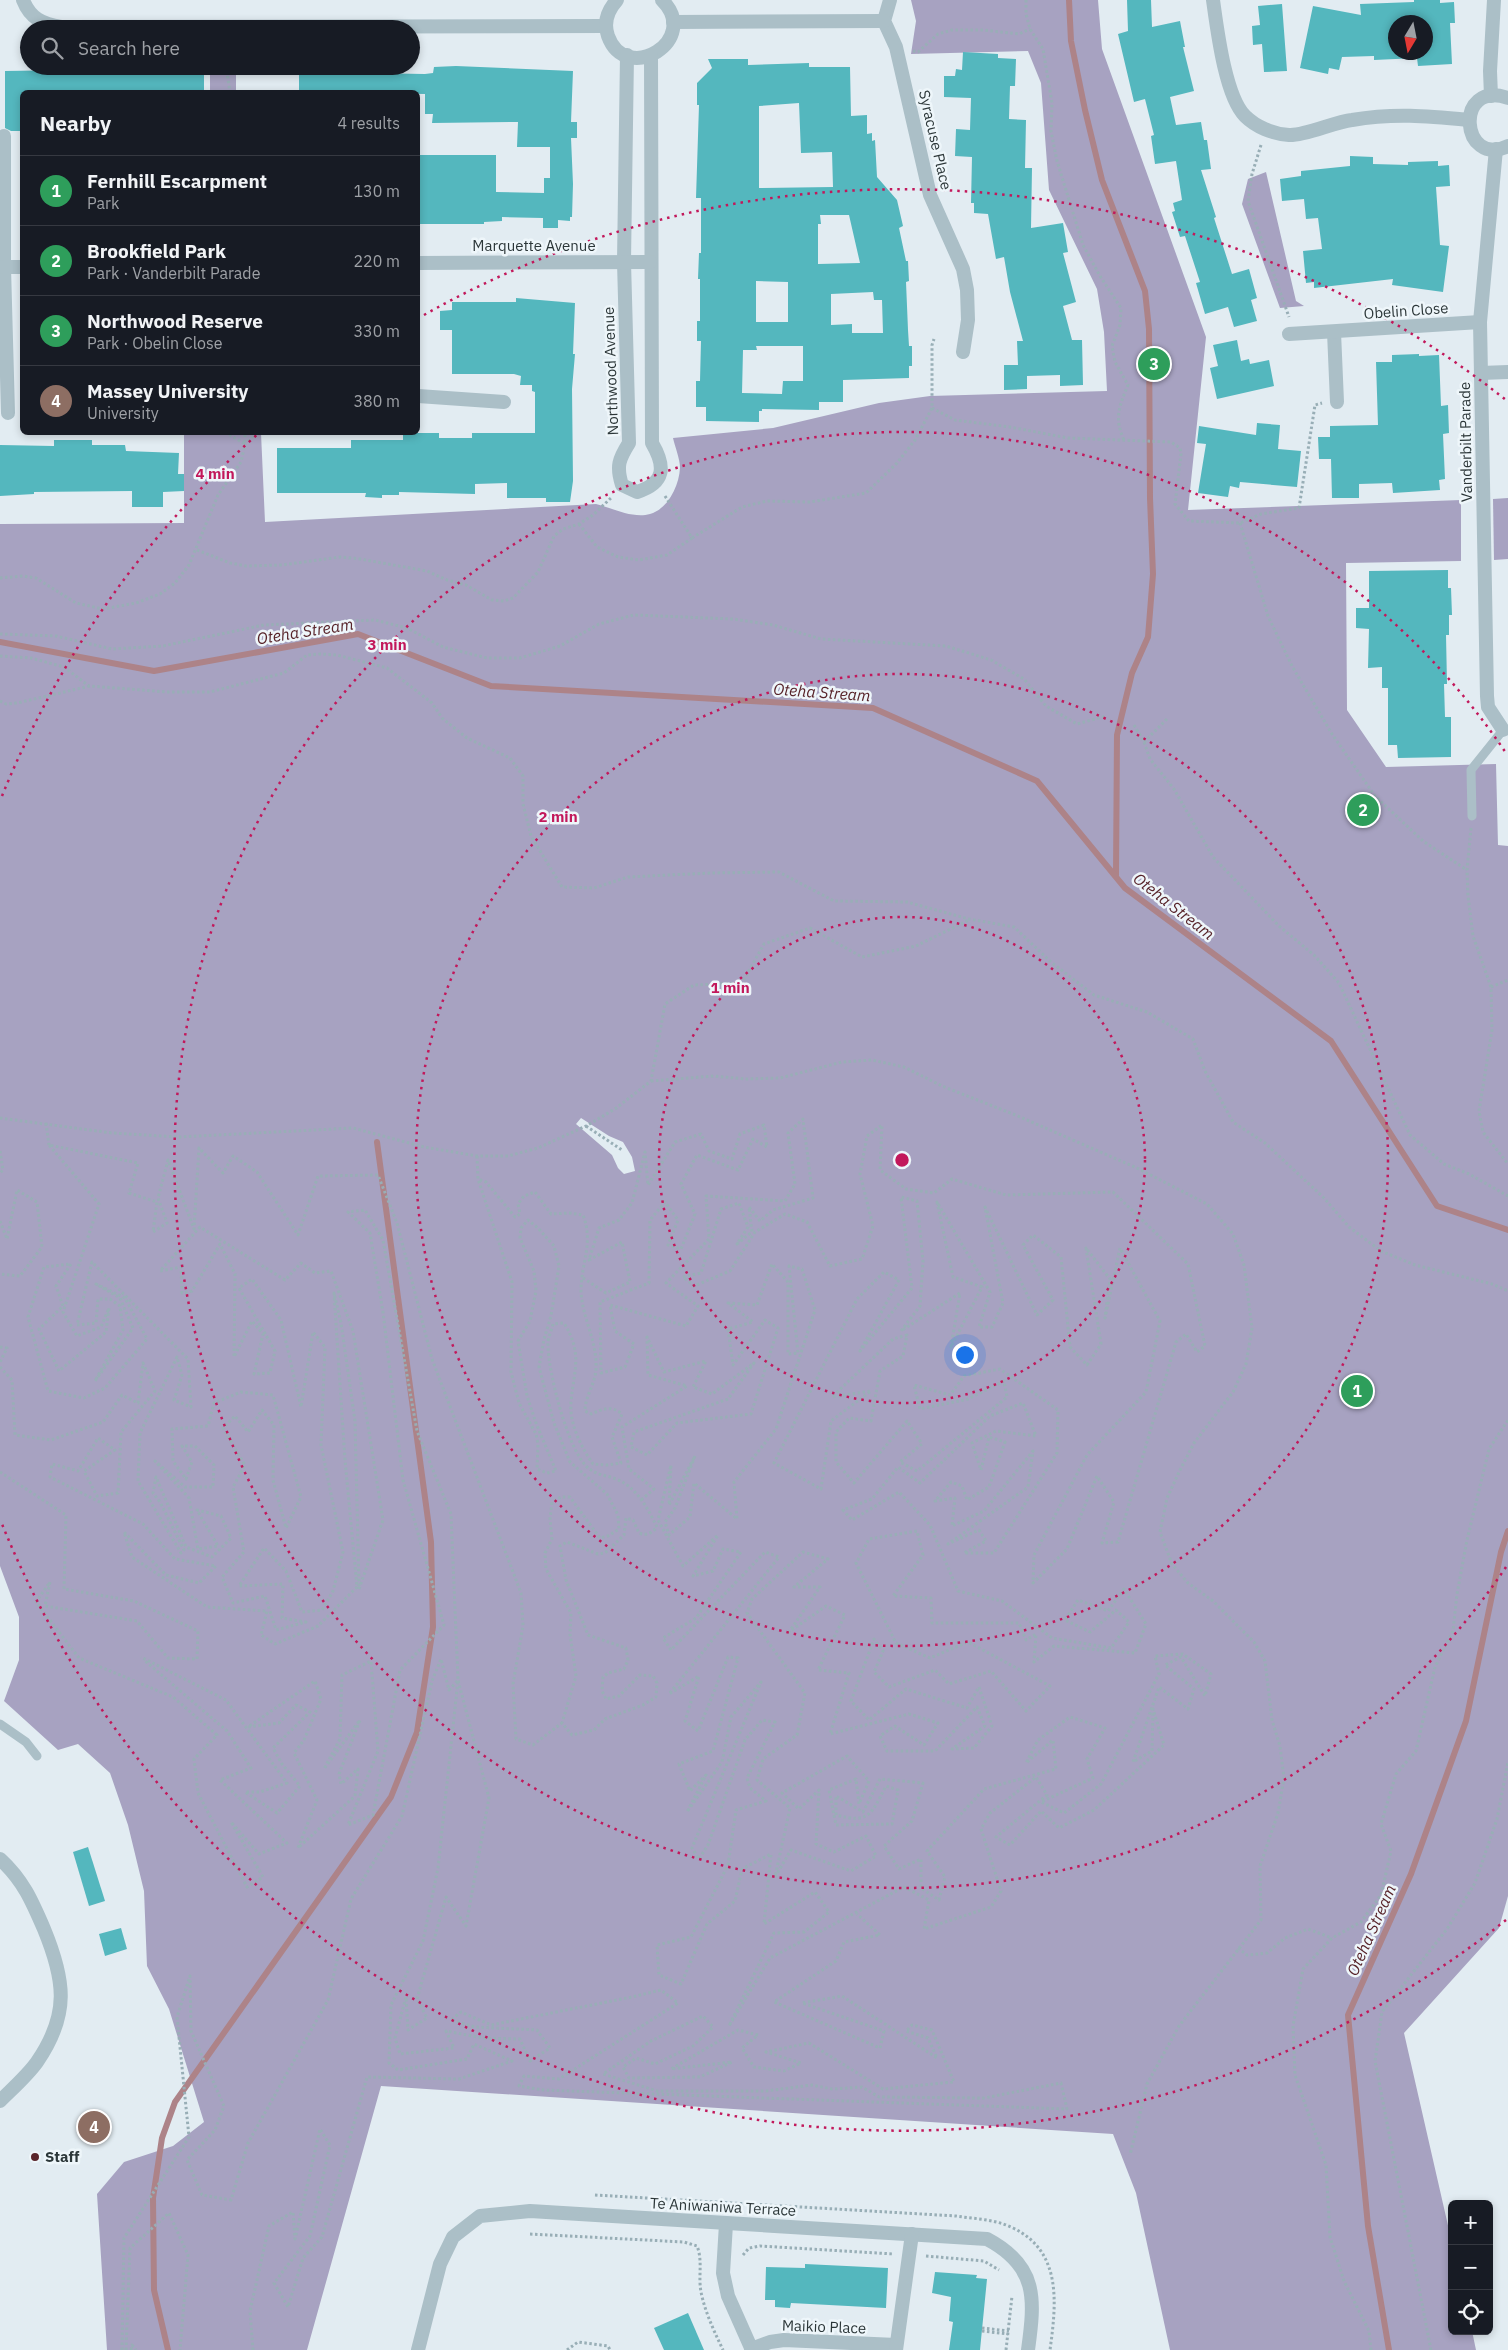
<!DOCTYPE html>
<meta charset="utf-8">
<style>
body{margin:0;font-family:"IBM Plex Sans",sans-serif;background:#20242c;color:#f1f3f6}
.controls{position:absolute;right:15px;bottom:15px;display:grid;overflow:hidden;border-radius:8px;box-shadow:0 2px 8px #0003}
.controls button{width:45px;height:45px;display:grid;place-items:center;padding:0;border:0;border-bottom:1px solid #363941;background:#171b24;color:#f1f3f6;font:25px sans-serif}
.compass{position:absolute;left:1388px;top:15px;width:45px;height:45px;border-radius:50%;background:#171b24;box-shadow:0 2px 8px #0003;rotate:190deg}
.you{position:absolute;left:964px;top:1354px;width:18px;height:18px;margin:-12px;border:4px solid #fff;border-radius:50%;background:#1a73e8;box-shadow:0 0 0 8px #1a73e833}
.badge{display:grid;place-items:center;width:32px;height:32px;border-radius:50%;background:#1a73e8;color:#fff;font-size:16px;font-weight:700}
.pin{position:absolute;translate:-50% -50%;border:2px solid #fff;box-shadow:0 1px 5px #0006}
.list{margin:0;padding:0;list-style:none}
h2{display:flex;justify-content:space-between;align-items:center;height:65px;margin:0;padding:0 20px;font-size:21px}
h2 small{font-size:16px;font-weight:400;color:#9ea1a6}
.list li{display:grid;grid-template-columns:32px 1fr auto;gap:15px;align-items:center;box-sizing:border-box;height:70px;padding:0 20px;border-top:1px solid #363941}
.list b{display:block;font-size:19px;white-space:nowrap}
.list p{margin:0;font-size:16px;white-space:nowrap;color:#9ea1a6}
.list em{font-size:16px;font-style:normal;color:#9ea1a6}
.icon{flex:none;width:28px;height:28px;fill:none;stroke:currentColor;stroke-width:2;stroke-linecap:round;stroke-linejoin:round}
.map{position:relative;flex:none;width:1508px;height:2350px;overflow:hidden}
.search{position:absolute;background:#171b24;box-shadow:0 2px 8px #0003;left:20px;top:20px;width:400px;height:55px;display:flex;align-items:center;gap:12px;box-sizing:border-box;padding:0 18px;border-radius:28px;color:#9ea1a6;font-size:19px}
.panel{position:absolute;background:#171b24;box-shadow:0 2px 8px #0003;left:20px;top:90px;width:400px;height:345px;border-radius:8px}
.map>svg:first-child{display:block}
.green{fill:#a7a2c1;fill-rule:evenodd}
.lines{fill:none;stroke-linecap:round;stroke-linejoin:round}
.stream{stroke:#ad8388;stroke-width:6}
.building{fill:#54b7be;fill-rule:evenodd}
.path{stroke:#98aeb6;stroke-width:3;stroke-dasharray:2.5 2.5;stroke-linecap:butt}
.service{stroke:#abbfc7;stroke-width:9}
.minor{stroke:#abbfc7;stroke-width:14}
.ring{fill:none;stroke:#c2185b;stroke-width:2.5;stroke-dasharray:2.5 5}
.poi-dot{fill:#58242a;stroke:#eef6fa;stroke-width:2}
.labels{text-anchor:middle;stroke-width:5;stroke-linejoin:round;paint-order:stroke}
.street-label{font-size:15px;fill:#2c3739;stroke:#eef6fa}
.poi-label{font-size:15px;font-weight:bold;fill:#2c3739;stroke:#eef6fa;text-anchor:start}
.water-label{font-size:16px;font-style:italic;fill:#58242a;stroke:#eef6fa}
.centre{fill:#c2185b;stroke:#eef6fa;stroke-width:2.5}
.ring-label{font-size:15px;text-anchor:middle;font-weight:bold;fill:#c2185b;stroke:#eef6fa;stroke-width:5;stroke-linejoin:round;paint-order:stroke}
</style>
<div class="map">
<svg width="1508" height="2350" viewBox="0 0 1508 2350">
<rect width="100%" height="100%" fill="#e2ecf2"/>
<g class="green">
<path d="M911,0H1098L1102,49L1206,337L1188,510L1461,500V561L1346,563L1347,710L1386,767L1496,764L1498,845L1508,846V1896L1499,1928L1404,2033L1452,2243V2331H1472L1476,2350H1170L1136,2193L1113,2134L381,2086L307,2350H107L97,2194L124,2162L173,2146L204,2122L169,2009L147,1966L144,1891L128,1825L110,1773L78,1744L58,1750L4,1701L19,1660V1617L0,1566V524L184,523V433H261L265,522L596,504C612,508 633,519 650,514C668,509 679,486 680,468C680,459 675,447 673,438L773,428L879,403L930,396L1107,391L1104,332L1097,289L1049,190L1041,83L1028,51L911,54L916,21ZM581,1118L609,1136L623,1142L632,1157L635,1171L624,1174L618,1168L612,1155L576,1124Z"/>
<path d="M205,66H236V92H210V73Z"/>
<path d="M1266,172L1296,301L1304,306L1280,308L1242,204L1248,179Z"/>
<path d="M1508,498V559L1494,560L1493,499Z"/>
</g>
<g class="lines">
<g class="stream">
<path d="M1069,0L1071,41L1085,110L1102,180L1145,291L1149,329L1150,498L1153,574L1148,637L1132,673L1117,735L1116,875"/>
<path d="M0,642L154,671L358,634L491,686L873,708L1037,781L1125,888L1331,1041L1437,1206L1508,1230"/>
<path d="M168,2350L154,2290L153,2198L162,2138L175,2102L391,1797L417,1732L433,1627L431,1542L377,1142"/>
<path d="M1389,2350L1368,2226L1348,2015L1411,1874L1466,1721L1501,1552L1508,1531"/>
</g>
</g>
<g class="building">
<path d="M1127,0H1151L1152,27L1180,21L1185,47H1183L1194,91L1170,97L1176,125L1201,122L1204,140H1207L1211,169L1201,170L1216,217L1214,218L1232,274L1249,269L1257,298L1251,300L1257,321L1234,327L1228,307L1205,314L1196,283L1200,282L1185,236L1180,237L1172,212L1175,211L1173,203L1182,200L1176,161L1155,164L1151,136L1154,135L1145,99L1134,102L1118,34L1128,31Z"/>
<path d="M1414,0H1440V3L1454,2L1455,23H1450L1452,64L1418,66L1417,58L1374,60V56L1342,57L1339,70L1329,68L1328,74L1300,68L1313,6L1361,15L1360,4L1414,2ZM1396,22H1426V52H1396Z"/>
<path d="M1282,4L1287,71L1264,72L1262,44L1253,45L1252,26L1260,25L1258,6Z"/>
<path d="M963,52L998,54V58L1016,59L1015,86H1010L1009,119L1026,120L1025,168H1032L1031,228L1063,223L1068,252L1063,253L1076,302L1063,306L1072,340H1082L1083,385L1060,386V375L1027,376V389L1004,390V365H1018L1017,341H1023L1010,292L1004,257L996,259L988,214L974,213V203H971L972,157L955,156L956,129L970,130L971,98L944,97V76H955L956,69L962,70Z"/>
<path d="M708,59H748V65L809,63V67H850L851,116L867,115V134L872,133V141L875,140L877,177L897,200L903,226L899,228L906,261H908L909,281L906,282L908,330L909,346H912V366H909V378L843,380V402H819V410L762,409V411H759V422L706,421V407H696V381H700L701,341H697V321H700V279H698L699,253H701V198H696L699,105H697V83L712,68ZM799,103L801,153L832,152L833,187L759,188V106ZM820,215H849L860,263L818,264V224H821ZM756,281L788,282V322H756ZM873,292L874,300H882L883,333H852V324L831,325V294ZM756,346H803V381H783L782,394L742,393L743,350H757Z"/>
<path d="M456,66L573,71L571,122H577V138H571L573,184L572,217H570V221L558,220V228H543V218L502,217V221L484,222V224H418V155H496V192L544,193V178H550V147H517L518,122L432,123L433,114H425V94L299,92V68L367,69V73L425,74L433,73L434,67Z"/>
<path d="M204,68V92H157V90H125V92H22V131H11L5,128V71Z"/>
<path d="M1350,156L1373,157V164L1408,165V162L1438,161V166L1449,165L1450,186L1436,187L1440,245L1449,246L1443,292L1392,285L1393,279L1314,288V282L1306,283L1303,251L1322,249L1318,218L1306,219L1304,199L1282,201L1280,179L1301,176V171L1350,166Z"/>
<path d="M516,298L575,303L573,354H575L572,389L573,481L570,502H546V498H507V483L475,484V494L399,492V495H382V498L365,497L366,493H277V448H351V440H403V433H439V438H472V433H535V392L532,391V385H520L521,376L514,374H452V330H440V311L452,310V302H516Z"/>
<path d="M1237,340L1241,361L1249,359L1250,364L1269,360L1274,386L1217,399L1210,368L1218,366L1213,345Z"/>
<path d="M1419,354V356L1439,355L1441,406L1448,405L1449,433L1443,434L1445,479L1439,480L1440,490L1393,493L1392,483L1359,484V498H1332L1331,459H1319L1318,437H1330V426L1378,425L1376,362H1392V355Z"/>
<path d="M1257,423L1280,425L1278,449L1301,451L1297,487L1240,482L1239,488L1230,486L1228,497L1198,493L1206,444L1197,443L1199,426L1256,435Z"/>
<path d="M54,440H92V445H125L126,451L179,453L178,474H184V491L163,492V507H132V491L34,492V494L0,496V445L54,446Z"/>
<path d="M1448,570V588H1451L1452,615H1449V635H1446L1447,684H1444L1445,717H1451V757L1398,758L1397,745H1388V688H1382V667L1368,668L1369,629L1356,628V608H1369V571Z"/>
<path d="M88,1847L105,1901L89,1906L73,1852Z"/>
<path d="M121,1928L127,1949L105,1956L99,1934Z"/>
<path d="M805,2264L888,2268L886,2308L791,2303L790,2308L775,2307V2300H765L766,2267L805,2268Z"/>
<path d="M935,2272L977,2275L976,2278L987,2279L980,2350H949L953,2322L949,2321L951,2297L932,2293Z"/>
<path d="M688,2313L704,2350H664L654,2328Z"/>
</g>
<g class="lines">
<g class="path">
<path d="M1026,0V14L1030,29L1043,49L1052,103L1051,131L1057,161L1083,245L1100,276L1121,308L1120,325L1112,346L1115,362L1128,385C1119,407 1114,418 1124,440"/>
<path d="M913,51L918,52L938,34L952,30H983L1019,34L1030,29"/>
<path d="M226,66L230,92"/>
<path d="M1261,145L1252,174L1248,201L1289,317"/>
<path d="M932,408L955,420L1010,427L1068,438L1171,442L1180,448L1181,454L1175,504L1189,521L1240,523L1261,514L1299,508L1315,405L1322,403"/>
<path d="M225,432L245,444V432"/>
<path d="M665,496L692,538L742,507L767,501L810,502L866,493L897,463L915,440L932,408V345L934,339"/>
<path d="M1240,523L1268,616L1292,666L1332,734L1375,796L1423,841L1467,870"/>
<path d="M579,524L597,547L618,557L639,560L667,555L692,538"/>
<path d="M197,550L230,563L246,566L282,565L340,557L360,559L427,571L447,580L466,585L492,600L504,601L513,598L538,572L554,536L563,529L579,524L593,515L612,497"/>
<path d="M0,578L23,576L36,578L76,603L103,609L136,603L160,594L175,583L189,565L218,495L241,462L245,444L258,432"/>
<path d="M0,634L56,636L112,649L163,646L264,625L375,620L407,628L443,647L487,658H520L560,646L599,624L634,615L733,619L773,625L821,639L946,646L991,660L1024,679L1046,706L1077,724L1106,716"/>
<path d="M0,656L31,658L64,667L89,686"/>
<path d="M0,701L6,704L17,703L90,686L167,692H210L284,673L307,655L320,654L337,655L387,668L432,703L442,718L467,738L510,758L523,776V804L531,836L562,887L594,888L628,877L711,873L779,872L834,901L907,902L969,919L1014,927L1051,962L1094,995L1147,1012L1193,1039L1205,1071L1233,1122L1265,1143L1324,1198L1349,1227L1381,1251L1415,1265L1492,1284L1508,1291"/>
<path d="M1134,725L1144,742L1150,759L1174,789L1213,857L1279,926L1314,955L1339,983L1410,1135L1444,1164L1469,1174L1508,1196"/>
<path d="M1144,742L1167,719"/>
<path d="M1471,828L1467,870L1468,896L1473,936L1491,987L1492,1030L1479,1111L1483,1132L1508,1164"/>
<path d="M1491,987L1508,980"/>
<path d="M651,1081L714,1076L745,1079L780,1078L842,1062L872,1060L904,1067L942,1086L1018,1116L1135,1167L1207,1204L1233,1234L1244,1265L1252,1328L1246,1364L1233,1392L1194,1443L1180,1470L1167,1498L1160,1532L1172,1564L1188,1583L1213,1601L1254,1642L1265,1661L1272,1720L1280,1746L1284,1778L1278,1813L1260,1866L1261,1920L1179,2026L1147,2084L1130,2155"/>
<path d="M0,1118L112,1133L179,1137L353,1128L424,1147L477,1156H508L538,1148L586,1126L615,1109L651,1081L665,1004L694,985L742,983L764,944L810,928L862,957L916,946L969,920"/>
<path d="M46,1123L49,1145"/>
<path d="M586,1126L622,1150"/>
<path d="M0,1151L3,1170L0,1173"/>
<path d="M477,1156L478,1179L512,1282L511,1372L519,1403L536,1434L538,1444L537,1469L547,1473L556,1471L536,1423L527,1396L518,1341L530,1321L536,1291L534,1271L520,1238L521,1228L528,1220L538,1228L554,1246L559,1266L551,1316L544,1339L539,1367L554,1423L570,1462L607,1494L618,1515L619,1529L608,1536L600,1538L570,1497H561L552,1502L550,1519L552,1539L545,1553L546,1569L571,1613L570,1634L576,1676L562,1723L572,1735L594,1730L605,1719L643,1705L656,1697L657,1683L653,1676L640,1675L619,1696L606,1699L602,1691L603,1677L608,1673L624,1669L628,1660L626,1648L588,1635L566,1580L560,1546L567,1542L598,1554L605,1553L624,1535L626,1518L633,1520L639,1533C647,1536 652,1533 657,1527C648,1509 637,1487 616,1479C609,1476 598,1475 591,1470C569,1458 547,1368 548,1343C548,1337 552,1330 553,1324L564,1323C583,1354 574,1369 571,1402C569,1423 581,1447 593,1464L607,1465L621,1463L612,1437L622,1414C611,1405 603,1409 591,1414L585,1411C585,1395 596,1384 596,1367C597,1341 582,1317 581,1291C581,1263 594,1243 583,1215L569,1213L551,1214L535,1192L524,1196L518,1204L520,1214L515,1217L486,1182L478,1179"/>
<path d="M0,1221L7,1239L17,1190L37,1202L42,1247L20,1276L0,1274"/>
<path d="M583,1278L606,1293L630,1282L622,1242L589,1260L599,1228L619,1220L632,1203L645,1152L648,1185L675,1142L701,1134L709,1151L732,1159L740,1134L764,1125L767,1147L753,1139L738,1170L697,1155L681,1184L695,1214L681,1249L668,1245L678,1220L665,1202L650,1220L649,1283L600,1302L601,1373L625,1367L634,1344L615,1331L610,1305L686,1326L698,1306L666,1283L709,1239L706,1196L785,1201L795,1184L788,1133L803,1119L813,1198L773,1210L760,1221L749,1207L752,1232L737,1244L748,1227L739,1203L721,1209L701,1273L683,1277L694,1286L730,1271L755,1232L785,1214L807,1222L830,1266L862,1259L873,1226L860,1174L867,1136L882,1125L880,1170L906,1189L934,1193L952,1179L1006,1195L1113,1192L1188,1264L1205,1346L1197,1352L1186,1334L1176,1342L1118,1542L1102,1543L1114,1502L1097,1476L1067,1549L1033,1583L1034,1555L1087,1455L1146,1392L1160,1321L1120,1248L1105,1318L1110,1279L1086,1248L1101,1344L1087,1365L1070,1347L1061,1257L1033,1235L1023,1245L1053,1300L1037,1315L985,1207L1003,1303L992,1327H979L990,1292L937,1202L953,1277L982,1287L951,1347L960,1293L901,1331L920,1306L923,1261L917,1201L901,1197L912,1288L860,1351L899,1280L884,1272L857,1299L774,1463L821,1489L831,1421L871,1391L832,1397L893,1339L907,1335L903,1356L880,1371L871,1421L849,1418L836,1432V1462L854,1483L907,1421L922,1444L900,1462L917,1471L1007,1397L1004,1381L968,1399L920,1409L914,1385L950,1395L964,1376L1000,1369L1058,1410L1057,1453L994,1553H964L986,1541L979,1530L948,1544L1028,1487L1033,1451L984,1511L952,1526L955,1498L935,1501L951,1482L962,1486L967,1500L989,1487L1005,1442L989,1437L981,1470L972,1443L996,1431L1036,1436L1023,1403L990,1416L920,1483L898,1467L872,1499L843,1510L852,1520L899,1492L930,1525L958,1591L1002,1601L1052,1638L1111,1648L1129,1622L1116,1610L1090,1632L1065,1620L1078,1600L1108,1611L1124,1589L1146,1624L1135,1653L1054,1646L1034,1662L1036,1634L1026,1640L1019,1623H932L931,1598L893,1596L923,1555L917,1531L869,1539L856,1563L896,1643L930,1658L968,1642L1050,1686L1026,1711L991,1671L949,1684L935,1670L889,1687L874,1672L883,1651L874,1639L851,1701L869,1720L906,1689L967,1708L979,1687L992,1726L974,1748L952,1749L985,1726L977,1707L935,1751H887L880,1736L895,1726L924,1745L938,1723L909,1714L830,1734L849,1673L818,1670L845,1615L826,1606L789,1632L820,1587H794L828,1559L803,1552L752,1599L747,1613L805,1693L797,1735L763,1759L757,1780L790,1808L775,1877L791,1850L851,1871L876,1856L866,1836L834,1852L816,1844L819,1790L799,1809L782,1793L847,1756L869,1781L859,1804L856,1779L829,1790L836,1825L892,1824L898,1790L886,1786C871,1814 870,1824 836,1815V1796L863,1812L880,1779L923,1783L912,1821L884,1846L899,1869L921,1859V1888L939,1900L945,1877L927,1851L984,1789L1056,1769L1053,1740L1026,1763L1038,1740L1070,1717L1105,1728L1087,1759L1093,1778L1041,1802L1064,1813L1101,1784L1159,1674L1155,1656L1183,1654L1211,1674L1205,1696L1181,1657L1165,1665L1194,1689L1188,1709L1159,1687L1133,1762L1152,1751L1153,1709L1164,1745L1094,1810L1059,1828L1041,1811L1010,1845L996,1837L1047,1795L1036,1777L990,1813L981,1829L1001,1891L991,1907L924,1929L929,1900L904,1887L770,1958L729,2026L774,1933L804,1932L829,1912L815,1892L764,1924L771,1854L742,1869L735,1901L707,1924L681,1984L659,1975L657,1945L691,1937L728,1865L736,1810L766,1801L750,1788L747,1778L775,1722L762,1720L745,1740L708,1845L699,1859L692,1848L761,1682L731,1717L722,1762L687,1812L706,1775L690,1791L679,1764L713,1751L738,1658L728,1657L698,1731L685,1721L699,1676L669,1694L779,1557L765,1552L671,1650L663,1638L696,1618L741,1552L723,1549L713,1571L693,1576L718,1535L683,1566L658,1520L671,1465L669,1505L695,1456L675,1508L665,1522L669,1535L690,1517L694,1483L737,1519L734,1482L776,1429L815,1310L802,1269L789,1266L798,1353L788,1354V1282L772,1264L757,1305L728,1303L753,1322L728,1329L733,1365L765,1320L778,1328L751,1414L677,1423L647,1455L631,1447L634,1432L728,1399L754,1363L712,1394L693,1387L706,1361L664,1372L647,1337L648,1375L687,1386L622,1427L629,1469L654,1489L641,1500"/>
<path d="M0,1347L7,1348L0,1362"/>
<path d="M0,1367L12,1380L15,1435L51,1440L103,1422L122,1395L138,1403L143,1363L155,1391L121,1432L118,1493L97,1496L84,1471L115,1450L98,1438L78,1471L52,1464L50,1477L143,1524L175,1559L216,1566L199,1583L166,1575L124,1532L132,1557L207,1607L267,1611L261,1635L275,1644L318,1626L357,1587L345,1460L334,1293L341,1323L355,1421L359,1586"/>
<path d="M0,1472L66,1515L64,1589L134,1601L198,1631L197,1659L168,1658L137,1621L45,1606L50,1582L36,1602L79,1658L173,1697L217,1735L194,1759L198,1793L247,1887L263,1877L231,1822L259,1854L287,1843L220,1780L251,1768L227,1731L144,1660"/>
<path d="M359,1589L383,1520L353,1331L331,1271L315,1273L301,1263L285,1280L200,1227L160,1271L181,1267L182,1293L192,1291L220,1244L235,1274L234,1357L252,1321L263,1334L254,1374L270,1373L275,1351L239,1288L252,1279L281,1320L301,1407L313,1332L325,1347L321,1445L343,1552L333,1591L322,1610L302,1612L286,1571L264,1548L239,1586L283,1584L282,1618L306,1622L276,1630L265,1596L233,1603L222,1577L244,1552L233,1487L245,1465L223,1428L235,1416L248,1432L262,1410L274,1425L273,1480L286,1528L301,1497L273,1395L241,1392L214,1403L208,1426L172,1429L173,1461L186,1479L192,1462L182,1446H195L214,1465L213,1487H185L155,1461L189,1498L198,1549L218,1546L197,1510L221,1516L231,1538L212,1557L186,1547L156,1477L153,1493L160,1502L184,1550L181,1553L138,1481L140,1433L177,1357L182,1375L174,1400L191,1407L188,1359L92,1262L77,1325L96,1323L98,1299H110L120,1306L123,1330L95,1381L133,1328L120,1298L96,1284L125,1298L147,1339L105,1388L84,1398L48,1391L28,1317L44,1267L71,1264L56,1286L63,1306L39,1329L59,1371L106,1332L109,1308L101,1327L77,1336L63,1312L99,1204L49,1145L138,1163L129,1193L157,1202L153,1232L167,1223L158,1198L168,1160L194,1229L199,1148L223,1173L233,1156L257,1172L298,1235L318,1176L378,1175L397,1223L432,1359L521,1593L523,1626L513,1684L516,1739L533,1745L562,1723"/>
<path d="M1238,1948L1247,1955L1267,1953L1285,1938L1308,1929L1332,1938"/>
<path d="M595,2195L956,2216C975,2219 995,2219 1013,2228C1063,2252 1056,2305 1050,2350"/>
<path d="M530,2234L684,2242L697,2246C703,2261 698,2276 701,2292C705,2312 714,2331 723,2350"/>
<path d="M743,2255L749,2248L760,2246L894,2254"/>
<path d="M926,2256L984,2261L999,2270"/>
<path d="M982,2328L1009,2331"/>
<path d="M982,2331L1008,2334"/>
<path d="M122,2350L124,2238L189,2137L177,2017L190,1976L191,2031L224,2106L215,2130L187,2160L202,2195L231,2200L248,2143L328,2000L351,1899L402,1816L432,1681L441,1659L449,1690L458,1680L451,1514L417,1431L383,1240L365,1210L348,1212L370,1233L383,1312L403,1480L444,1625L400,1670L373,1815L348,1825L378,1751L371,1661L342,1675L340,1739L324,1769L360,1720L339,1774L341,1784L358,1769L355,1796L298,1848L317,1800L294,1753L304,1740L321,1699L315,1681L248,1727L279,1723L296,1705L310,1712L273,1748L282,1764L300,1786L277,1813L245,1792H260L287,1783L226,1700L141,1657"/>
<path d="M126,2350L130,2248L169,2213L188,2255L180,2350"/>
<path d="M131,2350L132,2345L136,2350"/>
<path d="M253,2350L250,2311L269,2226L293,2212L295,2239L320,2129L330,2145L310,2236L274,2283L288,2307L303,2258L322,2237L367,2077L459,2079L512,2061L474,2044L467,2059L398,2070L389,2063L391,2005L423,1941L438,1868L458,1680L489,1798L466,1926L446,1897L417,1999L427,2018L408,2030L406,1997L395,2038L400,2054L454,2048L446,2031L483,2038L520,2039L530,2061L550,2048L537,2030L475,2027L451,2020L461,2012L491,2025L632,1997L661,1990L678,2003L559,2079L524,2076L519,2086L543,2090L1067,2109L1061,2083L984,2098L879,2097L862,2087L832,2089L812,2085L766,2091H657L603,2074L651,2041L703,2016L713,2027L693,2046L655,2064L636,2058L623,2067L629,2078L700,2077L732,2062L671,2069L738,2030L758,2035L742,2048L754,2067L784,2071L801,2063L766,2052L809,2043L883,2089L954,2082L932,2030L912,2025L906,2031L928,2038L937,2058L842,1996L802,2003L884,2031L880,2048L774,2002L836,1961L844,1942L880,1935L857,1914"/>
<path d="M567,2350L578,2342L608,2346L610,2350"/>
<path d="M1006,2350L1012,2296"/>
<path d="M1371,2350L1369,2331L1344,2281L1330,2237L1326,2165L1295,2075L1293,2026L1303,1969L1332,1938L1361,1922L1381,1895L1391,1851L1381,1824L1396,1774L1416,1751L1435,1667L1453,1631L1457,1594L1467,1540L1489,1449L1508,1420"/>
<path d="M1431,2350L1375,2061L1382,2012L1447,1929L1475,1883L1497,1819L1508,1762"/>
</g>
<g class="service">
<path d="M1472,816L1471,770L1503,730"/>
<path d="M0,1724L26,1742L37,1756"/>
</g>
<g class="minor">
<path d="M23,0C30,18 42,24 61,27L606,26"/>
<path d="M617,0C608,10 603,22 608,36C626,86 702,40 662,0"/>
<path d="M890,0L884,21L896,47L930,195L963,269L967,290L968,320L963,352"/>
<path d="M1213,0C1217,28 1225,96 1245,116C1256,127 1273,134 1289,135C1305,136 1334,122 1352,120C1394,113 1426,116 1469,120"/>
<path d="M673,22L884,21"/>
<path d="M627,55L624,262L629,443C619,459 616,466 622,485L637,492C665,483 666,467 652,443L651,56"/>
<path d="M1491,96L1490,71L1494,0"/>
<path d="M1508,98C1453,79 1461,169 1508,146"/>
<path d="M4,136V267L8,413"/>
<path d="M1496,149L1480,322L1487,696L1488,707L1503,730"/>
<path d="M418,263L650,262"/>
<path d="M4,267H22"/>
<path d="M1334,332L1337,402"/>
<path d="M1289,334L1480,322"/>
<path d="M1481,373L1508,372"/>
<path d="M418,396L504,402"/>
<path d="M0,1859C23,1880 32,1901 44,1929C65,1980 70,2014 37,2062C27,2076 12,2089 0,2101"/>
<path d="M726,2224L723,2273L728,2296L752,2350"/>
<path d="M751,2349L770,2342L784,2340L896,2345"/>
<path d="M418,2350L440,2264L453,2237L480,2216L530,2211L987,2239C1038,2266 1035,2299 1028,2350"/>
<path d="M896,2350L912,2234"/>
</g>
</g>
<g class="ring">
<circle cx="902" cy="1160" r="243"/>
<circle cx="902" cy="1160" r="486"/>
<path d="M1506 1567A728 728 0 1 1 1506 753"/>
<path d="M1506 1920A971 971 0 0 1 2 1524M2 796A971 971 0 0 1 259 433M424 315A971 971 0 0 1 1506 400"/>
</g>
<circle class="poi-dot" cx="35" cy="2157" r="5"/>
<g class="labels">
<g class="street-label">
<text transform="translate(935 140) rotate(77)" y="5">Syracuse Place</text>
<text x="534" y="251">Marquette Avenue</text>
<text transform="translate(1406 311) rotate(-4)" y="5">Obelin Close</text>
<text transform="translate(611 371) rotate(-92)" y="5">Northwood Avenue</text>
<text transform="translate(1466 442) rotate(-91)" y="5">Vanderbilt Parade</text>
<text transform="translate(723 2207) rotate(3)" y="5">Te Aniwaniwa Terrace</text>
<text transform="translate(824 2327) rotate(2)" y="5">Maikio Place</text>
</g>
<g class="poi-label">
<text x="45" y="2162">Staff</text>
</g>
<g class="water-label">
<text transform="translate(305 631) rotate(-9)" y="6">Oteha Stream</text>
<text transform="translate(822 692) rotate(4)" y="6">Oteha Stream</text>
<text transform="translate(1174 906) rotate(38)" y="6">Oteha Stream</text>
<text transform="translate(1371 1930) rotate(-66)" y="6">Oteha Stream</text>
</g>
</g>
<circle cx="902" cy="1160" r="8" class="centre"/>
<g class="ring-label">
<text x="215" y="479">4 min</text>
<text x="387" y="650">3 min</text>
<text x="558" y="822">2 min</text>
<text x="730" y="993">1 min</text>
</g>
</svg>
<div class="controls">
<button>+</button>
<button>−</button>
<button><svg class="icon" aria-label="locate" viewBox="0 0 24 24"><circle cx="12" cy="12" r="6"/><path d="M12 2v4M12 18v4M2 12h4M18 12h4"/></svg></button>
</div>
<svg class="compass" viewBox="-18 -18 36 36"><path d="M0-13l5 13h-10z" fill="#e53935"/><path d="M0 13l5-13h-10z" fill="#9ea1a6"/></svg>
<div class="you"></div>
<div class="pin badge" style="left:1357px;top:1391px;background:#2e9e5b">1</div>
<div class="pin badge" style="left:1363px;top:810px;background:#2e9e5b">2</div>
<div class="pin badge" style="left:1154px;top:364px;background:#2e9e5b">3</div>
<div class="pin badge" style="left:94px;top:2127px;background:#8d6e63">4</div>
<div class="search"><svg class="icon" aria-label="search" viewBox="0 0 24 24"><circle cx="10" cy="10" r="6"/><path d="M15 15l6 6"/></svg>Search here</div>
<section class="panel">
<h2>Nearby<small>4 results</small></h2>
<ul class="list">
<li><span class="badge" style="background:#2e9e5b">1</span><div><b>Fernhill Escarpment</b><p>Park</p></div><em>130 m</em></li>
<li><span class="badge" style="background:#2e9e5b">2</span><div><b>Brookfield Park</b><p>Park · Vanderbilt Parade</p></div><em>220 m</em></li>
<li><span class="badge" style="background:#2e9e5b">3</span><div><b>Northwood Reserve</b><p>Park · Obelin Close</p></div><em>330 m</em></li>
<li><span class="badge" style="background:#8d6e63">4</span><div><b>Massey University</b><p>University</p></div><em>380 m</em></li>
</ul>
</section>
</div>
